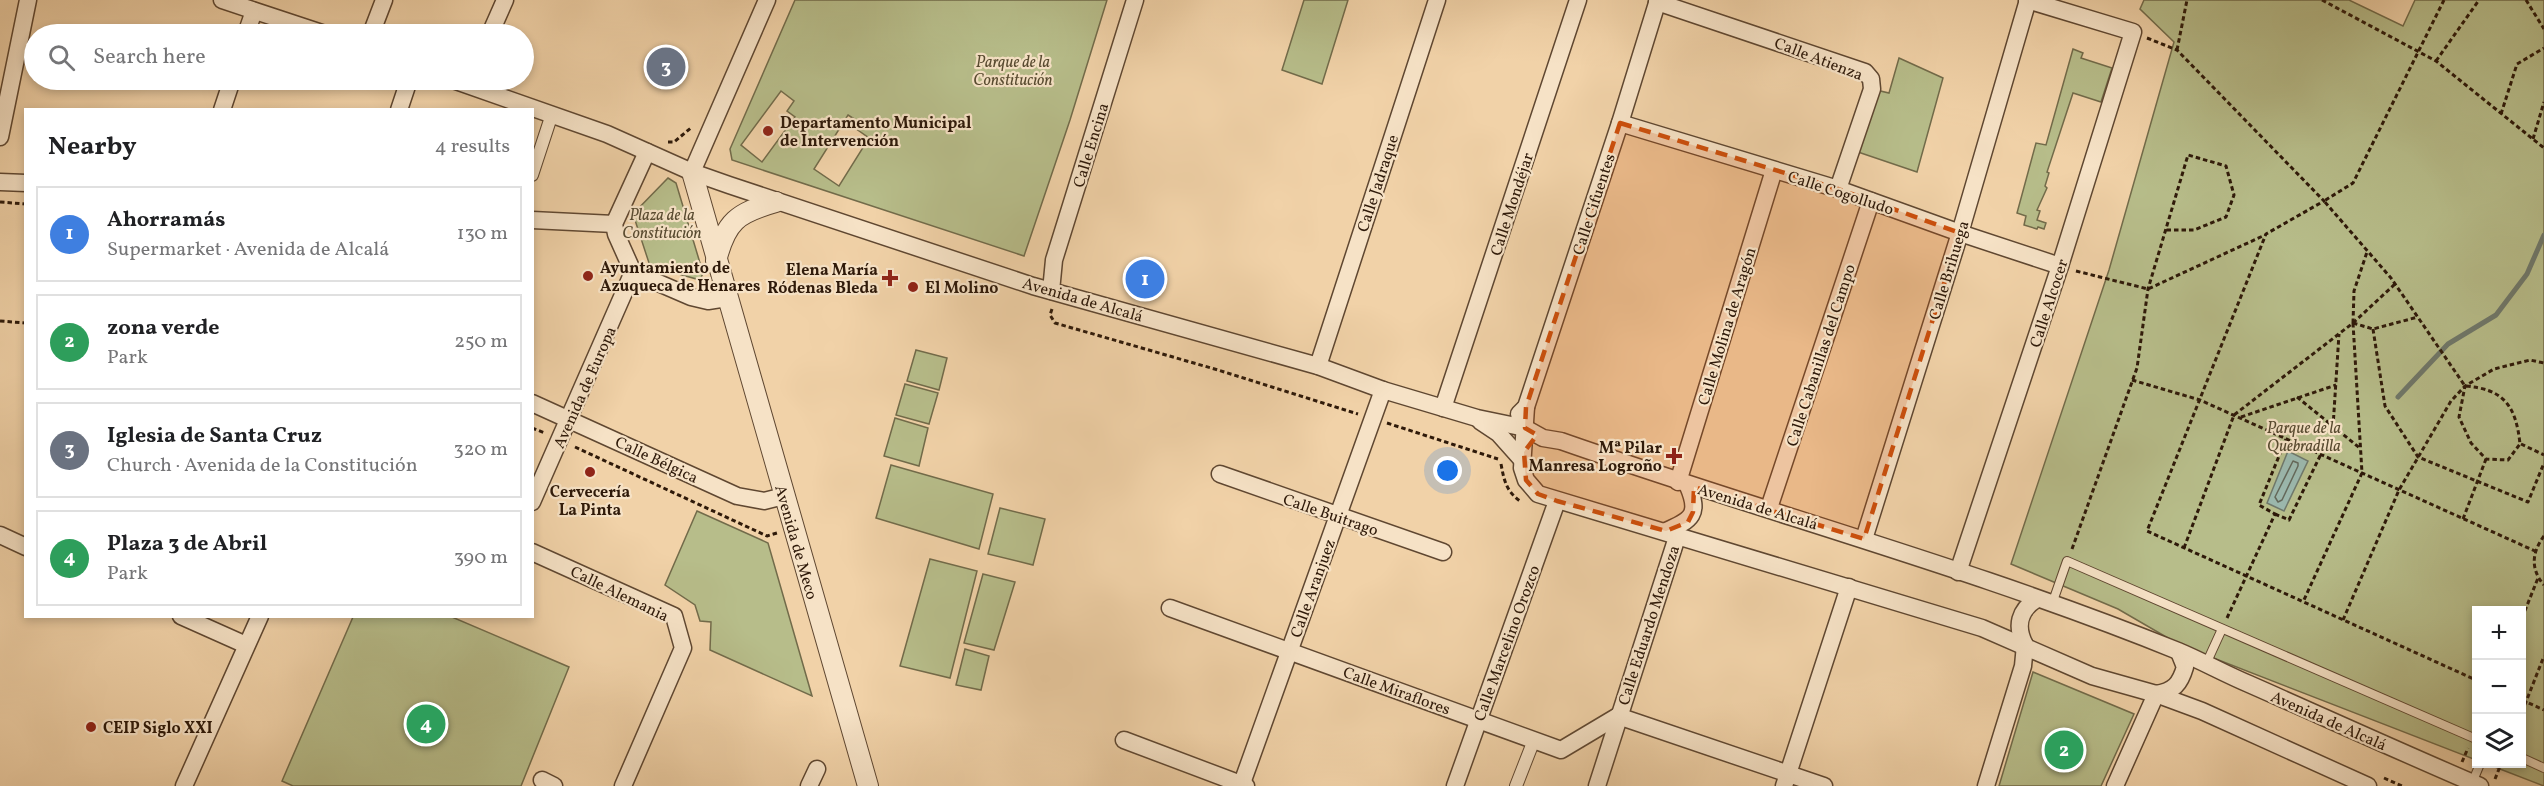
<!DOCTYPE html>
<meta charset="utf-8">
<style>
body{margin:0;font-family:Vollkorn,serif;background:#f6f6f6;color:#202124}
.controls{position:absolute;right:18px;bottom:18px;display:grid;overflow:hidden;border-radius:0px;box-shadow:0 3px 9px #0003}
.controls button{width:54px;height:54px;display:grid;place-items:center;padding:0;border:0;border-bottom:2px solid #e0e0e0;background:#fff;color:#202124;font:30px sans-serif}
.you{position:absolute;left:1448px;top:471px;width:21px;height:21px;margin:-15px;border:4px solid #fff;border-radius:50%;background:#1a73e8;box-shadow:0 0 0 9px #1a73e833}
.badge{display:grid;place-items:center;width:39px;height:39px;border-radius:50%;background:#7c3aed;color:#fff;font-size:20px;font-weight:700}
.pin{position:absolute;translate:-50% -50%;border:3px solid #fff;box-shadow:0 2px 6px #0006}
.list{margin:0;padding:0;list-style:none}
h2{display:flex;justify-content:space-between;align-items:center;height:78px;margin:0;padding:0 24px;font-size:26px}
h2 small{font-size:20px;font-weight:400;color:#757577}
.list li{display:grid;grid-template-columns:39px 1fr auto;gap:18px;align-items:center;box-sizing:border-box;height:96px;margin:0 12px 12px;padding:0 12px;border:2px solid #e0e0e0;border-radius:0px}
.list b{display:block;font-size:22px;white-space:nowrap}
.list p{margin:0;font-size:20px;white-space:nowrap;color:#757577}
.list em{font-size:20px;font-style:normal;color:#757577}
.icon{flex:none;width:33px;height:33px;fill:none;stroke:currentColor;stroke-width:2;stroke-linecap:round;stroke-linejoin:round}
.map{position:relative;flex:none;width:2544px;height:786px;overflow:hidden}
.search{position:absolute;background:#fff;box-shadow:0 3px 9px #0003;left:24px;top:24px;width:510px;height:66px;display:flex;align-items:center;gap:15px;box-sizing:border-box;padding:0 21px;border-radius:33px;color:#757577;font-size:22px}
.panel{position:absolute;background:#fff;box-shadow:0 3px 9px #0003;left:24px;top:108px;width:510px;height:510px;border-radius:0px}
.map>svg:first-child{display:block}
.green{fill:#b7bd8a;stroke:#726b4a;stroke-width:1.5;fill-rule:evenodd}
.water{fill:#9bb7ac;stroke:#6f786b;stroke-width:1.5}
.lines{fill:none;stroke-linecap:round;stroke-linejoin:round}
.shore{stroke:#64685a;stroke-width:1.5}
.stream{stroke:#6f786b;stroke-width:5}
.service-casing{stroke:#5f4731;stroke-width:10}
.pedestrian-casing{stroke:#5f4731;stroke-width:14}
.minor-casing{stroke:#5f4731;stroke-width:19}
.tertiary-casing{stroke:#5f4731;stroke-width:22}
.path{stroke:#2e1909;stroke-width:3;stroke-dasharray:4.5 3;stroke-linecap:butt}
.service{stroke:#f6e2c6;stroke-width:8}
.pedestrian{stroke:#f6e2c6;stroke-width:12}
.minor{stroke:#f6e2c6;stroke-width:16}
.tertiary{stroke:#f6e2c6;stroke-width:20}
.marked{fill:#cc4f0c;fill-opacity:0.2;stroke:#cc4f0c;stroke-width:4.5;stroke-dasharray:12 8;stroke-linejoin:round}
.poi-dot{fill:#8f2418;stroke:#f6e2c6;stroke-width:2}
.labels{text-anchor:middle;stroke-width:4.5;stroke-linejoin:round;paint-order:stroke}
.street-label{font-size:16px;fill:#2e1909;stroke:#f6e2c6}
.park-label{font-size:16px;font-style:italic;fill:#574a30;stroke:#f6e2c6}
.poi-label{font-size:16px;font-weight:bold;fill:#2e1909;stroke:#f6e2c6;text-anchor:start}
</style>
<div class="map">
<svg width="2544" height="786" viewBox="0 0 2544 786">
<rect width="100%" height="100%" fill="#f1d2a8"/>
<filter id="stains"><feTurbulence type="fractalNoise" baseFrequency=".00333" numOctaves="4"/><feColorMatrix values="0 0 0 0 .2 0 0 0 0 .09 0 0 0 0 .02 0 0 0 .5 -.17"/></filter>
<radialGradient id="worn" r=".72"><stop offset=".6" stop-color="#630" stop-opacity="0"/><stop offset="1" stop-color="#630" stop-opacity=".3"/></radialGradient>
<g class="green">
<path d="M795,0H1107L1070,120L1024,256L732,160L730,149ZM781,91L794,101L787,111L795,117L762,162L741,145ZM848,115L859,122L855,128L869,138L839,186L814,169Z"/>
<path d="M1304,0H1348L1322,84L1282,70Z"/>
<path d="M2144,0H2349L2403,26L2415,0H2544V786L2487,764H2522V610H2476V760L2180,645L2118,609L2011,564L2109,270L2174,42L2140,9Z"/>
<path d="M2073,49L2083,53L2081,58L2112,68L2101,102L2073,93L2047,172L2049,173L2045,186L2047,188L2037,210L2040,211L2037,220L2046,223L2044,229L2038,227L2037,229L2024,225L2026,216L2017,213L2036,143L2046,145Z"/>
<path d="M1899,58L1943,78L1917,172L1855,151L1876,90L1889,93Z"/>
<path d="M668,178L676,183L703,273L700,280L650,266L633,214Z"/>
<path d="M916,350L947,358L939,390L907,381Z"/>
<path d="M905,384L938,393L929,424L896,415Z"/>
<path d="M895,418L928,428L919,466L884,456Z"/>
<path d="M891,465L993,494L979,549L876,518Z"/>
<path d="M1000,508L1045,519L1033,565L988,554Z"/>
<path d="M697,511L768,543L812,696L710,650L711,622L700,621L695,605L665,585Z"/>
<path d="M930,559L977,571L950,678L900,666Z"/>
<path d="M983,574L1015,582L994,650L964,643Z"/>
<path d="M353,617H452L569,667L521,786H293L282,781Z"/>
<path d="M965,649L989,656L981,690L956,685Z"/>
<path d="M2033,672L2134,714L2101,786H1999Z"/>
</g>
<path class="water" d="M2288,451L2308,461L2284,511L2267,503Z"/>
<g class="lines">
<path class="shore" d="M2293,461L2298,463V466L2282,500L2278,502L2275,497Z"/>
<path class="stream" d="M2398,397L2448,344L2496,315L2527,274L2544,235"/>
<defs>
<g id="service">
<path d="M2052,604L2067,561L2476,739"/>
<path d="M2206,664L2222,629"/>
<path d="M2522,758L2544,768"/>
<path d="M2472,783L2480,764"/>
</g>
<g id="pedestrian">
<path d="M532,175L552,114"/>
<path d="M1516,786L1534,740"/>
</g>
<g id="minor">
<path d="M222,0L325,34"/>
<path d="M1657,2L1865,72L1871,79L1872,89L1838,189"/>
<path d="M246,34L254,11"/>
<path d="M371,34L384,0"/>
<path d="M490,34L505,0"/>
<path d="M453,80L607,134L692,172L729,185L1033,286L1318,366L1383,390L1477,418L1525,428L1543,438L1561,441C1766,513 1976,569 2178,651C2202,661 2225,674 2249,684C2326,718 2403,753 2480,786"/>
<path d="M222,110L232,80"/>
<path d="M399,110L409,80"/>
<path d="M1620,123L1838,189L1960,233L2060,266"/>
<path d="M0,137L28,0"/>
<path d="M647,152L614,224L616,234L633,272L691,297L708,301L727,298"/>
<path d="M692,172L767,0"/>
<path d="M0,182L26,183"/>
<path d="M532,220L614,224"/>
<path d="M1051,291L1054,260L1135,0"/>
<path d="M1318,366L1437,0"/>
<path d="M532,403L737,496L764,501L784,496"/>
<path d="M1526,407L1522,468L1526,480L1538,494L1982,628L2092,676L2156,694L2202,711L2368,786"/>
<path d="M1443,408L1578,0"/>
<path d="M1519,414L1526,407L1620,123L1658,0"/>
<path d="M1480,421L1498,433L1523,461"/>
<path d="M1220,474L1443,552"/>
<path d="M1678,482L1774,170"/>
<path d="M532,502L633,272"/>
<path d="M1769,508L1871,201"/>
<path d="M1666,531C1692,520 1700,514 1688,486"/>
<path d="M0,535L26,547"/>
<path d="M1864,539L1960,233L2028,0"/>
<path d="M532,552L674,616L683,648L623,786"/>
<path d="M1958,572L2060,266L2133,32L2027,0"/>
<path d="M1170,608L1561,750L1618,716"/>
<path d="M181,616L246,645"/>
<path d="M2025,645C2015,626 2019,610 2037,599"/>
<path d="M2156,694C2174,691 2180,684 2185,667L2179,652"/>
<path d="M1618,716L1824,786"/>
<path d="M1124,740L1246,786"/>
<path d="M542,780L554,786"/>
<path d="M184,786L260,616"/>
<path d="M809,786L817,769"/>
<path d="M1241,786L1383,390"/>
<path d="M1455,786L1557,501"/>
<path d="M1597,786L1678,534"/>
<path d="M1784,786L1849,587"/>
<path d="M1986,786L2023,666L2025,645"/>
<path d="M2115,786L2156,694"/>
</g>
<g id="tertiary">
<path d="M692,172L868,786"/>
<path d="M716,261C726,221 737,213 776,202"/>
</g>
</defs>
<use href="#service" class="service-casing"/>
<use href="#pedestrian" class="pedestrian-casing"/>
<use href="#minor" class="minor-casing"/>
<use href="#tertiary" class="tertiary-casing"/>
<g class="path">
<path d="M2322,0L2436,61L2544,148"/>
<path d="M2444,0L2353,183L2324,201L2391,278L2465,386C2504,389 2516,406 2520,444L2508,460L2486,459L2471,443L2459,417L2465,386"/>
<path d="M2526,0L2544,29"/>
<path d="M342,32L350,34"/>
<path d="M2147,38L2177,50L2324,201L2266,234L2147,531L2476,680"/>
<path d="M2177,50L2187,0"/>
<path d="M2436,61L2479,0"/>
<path d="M2501,114L2517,64L2544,48"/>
<path d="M2533,139L2544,102"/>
<path d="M668,142H674L692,127"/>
<path d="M0,202L26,204"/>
<path d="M2076,271L2148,289L2265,235"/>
<path d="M1052,309L1050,315L1055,323L1218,370L1358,414"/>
<path d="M0,321L26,323"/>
<path d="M2353,323L2354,291L2367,252"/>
<path d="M2353,323L2373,329L2418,317"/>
<path d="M2353,323L2395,284"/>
<path d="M2373,329L2385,406L2418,457L2528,502L2544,463"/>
<path d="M2132,380L2200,400L2535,551"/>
<path d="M2297,397L2361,449"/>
<path d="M2241,417L2336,385"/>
<path d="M1387,423L1498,459"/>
<path d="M2333,427L2339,334"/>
<path d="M532,428L545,433"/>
<path d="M2521,444L2544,455"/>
<path d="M575,447L767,536L777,533"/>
<path d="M1501,464C1504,480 1506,491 1520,501"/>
<path d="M2275,514L2289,520L2321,454"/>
<path d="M2463,519L2486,459"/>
<path d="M2544,536C2532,552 2530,569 2544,585"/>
<path d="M2184,548L2234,415L2353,323L2362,473L2303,602"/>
<path d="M2072,549L2137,368L2148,289L2188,155L2226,166L2234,195L2226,217L2194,230H2165"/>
<path d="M2227,618L2275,514L2259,505L2286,439"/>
<path d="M2522,618L2538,578"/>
<path d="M2343,620L2399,490L2451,401L2465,386L2494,369L2530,360L2544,363"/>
<path d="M2522,700L2544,710"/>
<path d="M2522,712L2544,656"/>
<path d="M2462,762L2468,748"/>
<path d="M2384,778L2402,786"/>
<path d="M2495,779L2501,764"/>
</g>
<use href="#service" class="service"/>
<use href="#pedestrian" class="pedestrian"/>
<use href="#minor" class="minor"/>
<use href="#tertiary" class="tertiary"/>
</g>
<path class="marked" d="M1620,123L1838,189L1960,233L1864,539L1694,487L1693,512L1688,522L1666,531L1557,501L1538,494L1526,480L1524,452L1537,435L1525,428L1526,407Z"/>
<g class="poi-dot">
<circle cx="768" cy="131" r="6"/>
<circle cx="588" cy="276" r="6"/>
<path d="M887 269h6v6h6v6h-6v6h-6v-6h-6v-6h6z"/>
<circle cx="913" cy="287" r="6"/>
<path d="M1671 447h6v6h6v6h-6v6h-6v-6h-6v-6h6z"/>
<circle cx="590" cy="472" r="6"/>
<circle cx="91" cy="727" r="6"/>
</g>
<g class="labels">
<g class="street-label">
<text transform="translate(1819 58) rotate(21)" y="6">Calle Atienza</text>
<text transform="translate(1090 145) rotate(-73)" y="6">Calle Encina</text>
<text transform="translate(1377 183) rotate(-72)" y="6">Calle Jadraque</text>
<text transform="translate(1841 192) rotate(18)" y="6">Calle Cogolludo</text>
<text transform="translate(1511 204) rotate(-72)" y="6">Calle Mondéjar</text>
<text transform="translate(1593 204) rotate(-72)" y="6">Calle Cifuentes</text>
<text transform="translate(1948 270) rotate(-73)" y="6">Calle Brihuega</text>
<text transform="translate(1083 299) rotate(16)" y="6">Avenida de Alcalá</text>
<text transform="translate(2048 303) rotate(-72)" y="6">Calle Alcocer</text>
<text transform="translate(1726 326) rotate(-73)" y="6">Calle Molina de Aragón</text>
<text transform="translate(1820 355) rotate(-72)" y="6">Calle Cabanillas del Campo</text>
<text transform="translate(584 387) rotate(-66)" y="6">Avenida de Europa</text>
<text transform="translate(657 459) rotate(25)" y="6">Calle Bélgica</text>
<text transform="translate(1758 506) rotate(17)" y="6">Avenida de Alcalá</text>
<text transform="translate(1331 514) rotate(19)" y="6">Calle Buitrago</text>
<text transform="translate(797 542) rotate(74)" y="6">Avenida de Meco</text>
<text transform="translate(1312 588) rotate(-70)" y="6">Calle Aranjuez</text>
<text transform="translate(620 593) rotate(26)" y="6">Calle Alemania</text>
<text transform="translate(1648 625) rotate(-72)" y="6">Calle Eduardo Mendoza</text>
<text transform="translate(1506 643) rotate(-70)" y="6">Calle Marcelino Orozco</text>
<text transform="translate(1397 690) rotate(20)" y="6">Calle Miraflores</text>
<text transform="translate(2329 720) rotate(24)" y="6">Avenida de Alcalá</text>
</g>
<g class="park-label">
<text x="1013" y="67">Parque de la<tspan x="1013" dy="18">Constitución</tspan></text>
<text x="662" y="220">Plaza de la<tspan x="662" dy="18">Constitución</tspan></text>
<text x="2304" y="433">Parque de la<tspan x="2304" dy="18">Quebradilla</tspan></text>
</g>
<g class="poi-label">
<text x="780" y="128">Departamento Municipal<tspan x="780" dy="18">de Intervención</tspan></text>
<text x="600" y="273">Ayuntamiento de<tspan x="600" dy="18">Azuqueca de Henares</tspan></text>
<text x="878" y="275" text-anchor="end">Elena María<tspan x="878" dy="18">Ródenas Bleda</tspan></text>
<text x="925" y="293">El Molino</text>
<text x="1662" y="453" text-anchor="end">Mª Pilar<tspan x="1662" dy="18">Manresa Logroño</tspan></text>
<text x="590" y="497" text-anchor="middle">Cervecería<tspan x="590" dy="18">La Pinta</tspan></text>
<text x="103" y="733">CEIP Siglo XXI</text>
</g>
</g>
<rect width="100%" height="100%" filter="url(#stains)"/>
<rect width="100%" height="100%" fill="url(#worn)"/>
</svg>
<div class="controls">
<button>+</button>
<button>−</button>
<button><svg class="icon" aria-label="layers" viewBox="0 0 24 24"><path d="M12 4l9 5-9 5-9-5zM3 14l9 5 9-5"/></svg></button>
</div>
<div class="you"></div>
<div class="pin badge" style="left:1145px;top:279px;background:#3f7fe0">1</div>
<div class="pin badge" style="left:2064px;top:750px;background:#2e9e5b">2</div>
<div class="pin badge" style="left:666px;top:67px;background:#6b7280">3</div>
<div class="pin badge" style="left:426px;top:724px;background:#2e9e5b">4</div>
<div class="search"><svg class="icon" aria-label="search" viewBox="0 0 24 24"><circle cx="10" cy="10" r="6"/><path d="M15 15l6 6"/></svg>Search here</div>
<section class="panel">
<h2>Nearby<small>4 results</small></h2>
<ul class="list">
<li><span class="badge" style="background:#3f7fe0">1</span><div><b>Ahorramás</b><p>Supermarket · Avenida de Alcalá</p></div><em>130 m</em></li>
<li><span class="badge" style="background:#2e9e5b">2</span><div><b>zona verde</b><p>Park</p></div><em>250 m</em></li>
<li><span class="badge" style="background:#6b7280">3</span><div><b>Iglesia de Santa Cruz</b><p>Church · Avenida de la Constitución</p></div><em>320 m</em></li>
<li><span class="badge" style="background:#2e9e5b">4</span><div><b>Plaza 3 de Abril</b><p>Park</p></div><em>390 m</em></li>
</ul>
</section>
</div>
